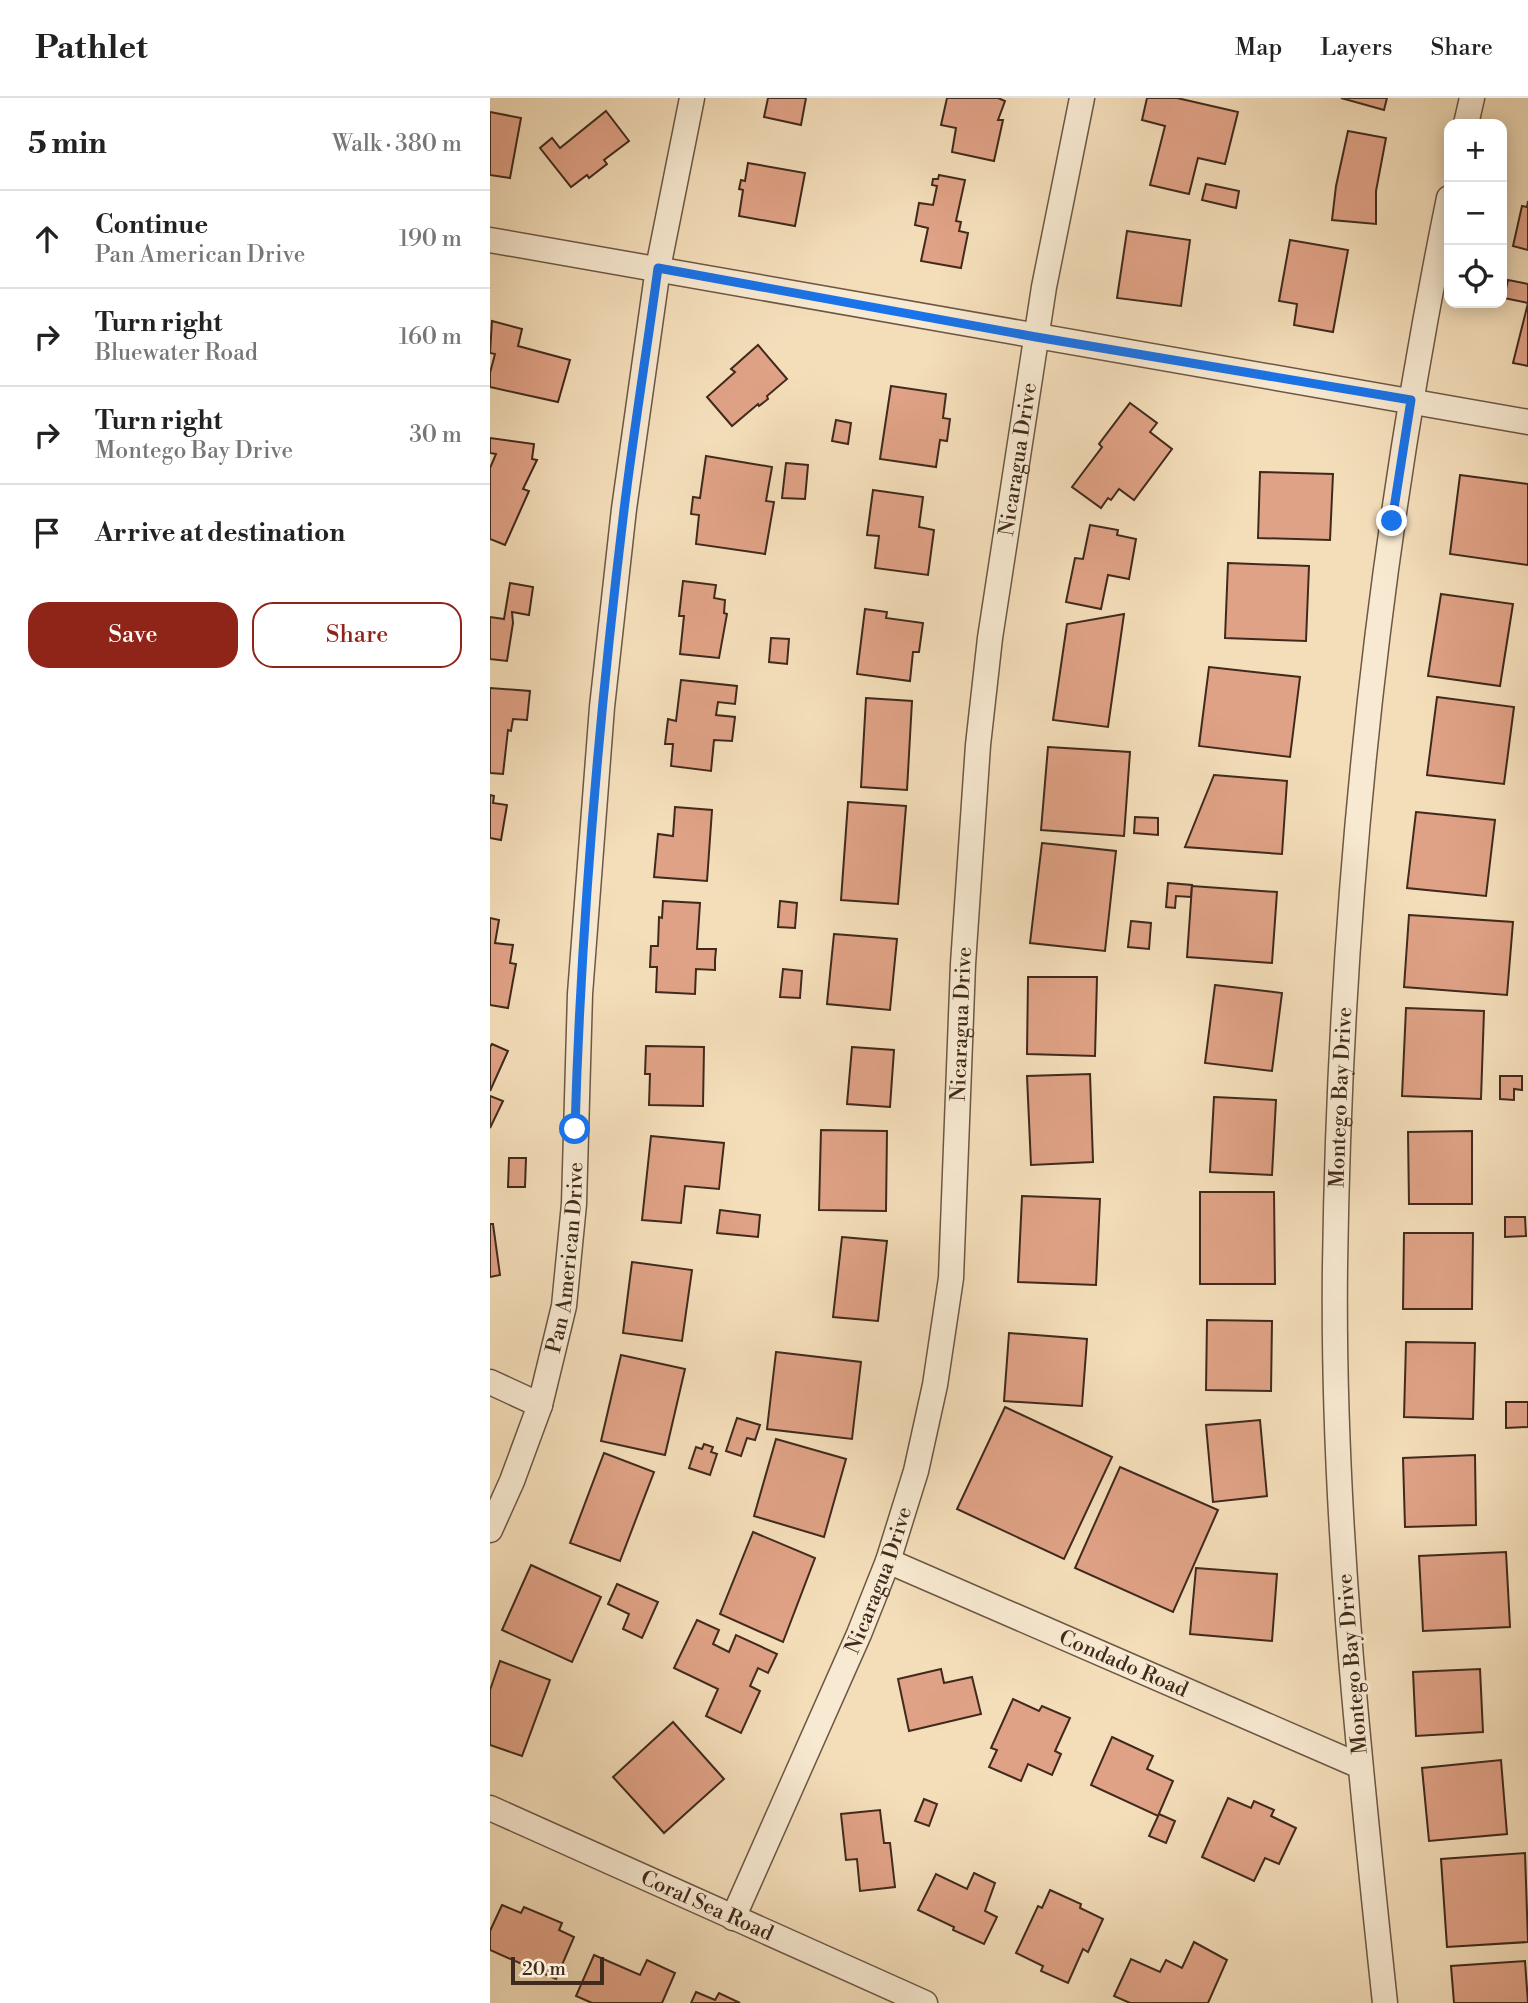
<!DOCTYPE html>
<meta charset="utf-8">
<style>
body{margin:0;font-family:"Libre Bodoni",serif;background:#f2f2f2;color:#222}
.controls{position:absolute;right:21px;top:21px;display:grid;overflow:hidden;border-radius:14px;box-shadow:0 4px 18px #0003}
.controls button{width:63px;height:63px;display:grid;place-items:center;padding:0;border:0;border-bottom:2px solid #e0e0e0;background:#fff;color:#222;font:35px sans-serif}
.scale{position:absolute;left:21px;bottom:18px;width:93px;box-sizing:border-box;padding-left:7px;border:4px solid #402a1d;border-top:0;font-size:19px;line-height:24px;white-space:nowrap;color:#402a1d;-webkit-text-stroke:5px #f8ead2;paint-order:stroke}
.stop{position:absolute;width:21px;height:21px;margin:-16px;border:5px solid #1a73e8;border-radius:50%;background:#fff}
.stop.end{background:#1a73e8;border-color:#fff;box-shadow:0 2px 7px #0008}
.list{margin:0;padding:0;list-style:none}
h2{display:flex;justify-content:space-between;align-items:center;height:91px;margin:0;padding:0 28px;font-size:30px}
h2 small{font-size:23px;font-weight:400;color:#767676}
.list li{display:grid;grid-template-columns:46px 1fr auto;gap:21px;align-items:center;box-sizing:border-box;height:98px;padding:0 28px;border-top:2px solid #e0e0e0}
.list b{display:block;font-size:26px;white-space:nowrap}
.list p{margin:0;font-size:23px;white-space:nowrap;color:#767676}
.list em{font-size:23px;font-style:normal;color:#767676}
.actions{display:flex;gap:14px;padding:21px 28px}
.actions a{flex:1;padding:16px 0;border:2px solid #8f2418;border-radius:21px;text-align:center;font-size:24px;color:#8f2418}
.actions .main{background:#8f2418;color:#fff}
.icon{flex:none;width:38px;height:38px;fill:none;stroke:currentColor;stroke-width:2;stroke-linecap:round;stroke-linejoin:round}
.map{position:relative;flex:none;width:1038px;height:1905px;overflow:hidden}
header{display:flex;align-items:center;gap:42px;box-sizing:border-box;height:98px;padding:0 35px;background:#fff;border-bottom:2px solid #e0e0e0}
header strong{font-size:33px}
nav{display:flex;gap:38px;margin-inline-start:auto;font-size:24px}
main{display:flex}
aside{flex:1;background:#fff}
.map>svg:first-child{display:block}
.building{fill:#e0a286;stroke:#402a1d;stroke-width:2}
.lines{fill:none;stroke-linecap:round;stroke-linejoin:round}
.street-casing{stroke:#6d5744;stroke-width:27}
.street{stroke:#f8ead2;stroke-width:24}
.route{stroke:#1a73e8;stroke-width:9}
.labels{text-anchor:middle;stroke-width:6;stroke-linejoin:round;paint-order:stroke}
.street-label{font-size:21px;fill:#402a1d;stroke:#f8ead2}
</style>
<header>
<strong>Pathlet</strong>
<nav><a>Map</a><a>Layers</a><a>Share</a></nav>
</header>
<main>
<aside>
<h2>5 min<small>Walk · 380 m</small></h2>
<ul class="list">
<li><svg class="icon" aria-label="ahead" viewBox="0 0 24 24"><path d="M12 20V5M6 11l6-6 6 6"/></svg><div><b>Continue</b><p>Pan American Drive</p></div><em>190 m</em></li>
<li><svg class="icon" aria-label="right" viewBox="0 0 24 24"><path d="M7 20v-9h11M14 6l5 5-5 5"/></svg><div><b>Turn right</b><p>Bluewater Road</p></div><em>160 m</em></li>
<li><svg class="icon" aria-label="right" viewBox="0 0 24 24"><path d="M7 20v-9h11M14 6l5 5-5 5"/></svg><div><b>Turn right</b><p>Montego Bay Drive</p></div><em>30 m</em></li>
<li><svg class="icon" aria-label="arrive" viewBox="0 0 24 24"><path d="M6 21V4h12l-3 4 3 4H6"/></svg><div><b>Arrive at destination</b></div></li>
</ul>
<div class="actions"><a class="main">Save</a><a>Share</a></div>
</aside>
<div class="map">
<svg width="1038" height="1905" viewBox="0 0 1038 1905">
<rect width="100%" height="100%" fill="#f4deba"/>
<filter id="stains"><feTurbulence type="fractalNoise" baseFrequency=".00286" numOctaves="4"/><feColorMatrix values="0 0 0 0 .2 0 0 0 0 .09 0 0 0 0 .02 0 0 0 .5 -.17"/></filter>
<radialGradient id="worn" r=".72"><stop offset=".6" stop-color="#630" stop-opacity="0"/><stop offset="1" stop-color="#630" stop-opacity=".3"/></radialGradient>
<g class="building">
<path d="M278,0H316L311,27L274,19Z"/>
<path d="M457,0H508L515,3L508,22H513L504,63L462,54L466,30L451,27Z"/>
<path d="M657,0H687L748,14L735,66L708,60L699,96L660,87L675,28L652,22Z"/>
<path d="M851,0H897L894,12Z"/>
<path d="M116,13L139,43L114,62L117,66L99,80L97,77L81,89L50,50L62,40L70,50Z"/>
<path d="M0,14L31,20L20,80L0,77Z"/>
<path d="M858,33L896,40L886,93V126L842,122L846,88Z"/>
<path d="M258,65L315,75L305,128L249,118L253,92L249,91L251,82L255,83Z"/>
<path d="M449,77L475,82L466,123L471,124L469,133L478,135L471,170L431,163L438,130L425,127L429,105L443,107L447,88L442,87L443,81H448Z"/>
<path d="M716,86L749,93L746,110L712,102Z"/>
<path d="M1038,103V152L1023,148L1032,108L1037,109Z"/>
<path d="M637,133L700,142L691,208L627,200Z"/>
<path d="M800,142L858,152L843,234L804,227L807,206L789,203Z"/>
<path d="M1018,182L1038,186V205L1014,200Z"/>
<path d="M1038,205V268L1023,265Z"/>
<path d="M2,223L32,231L28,248L80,262L68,304L0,289V275L5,256L0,255Z"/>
<path d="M268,247L297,281L277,298L278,301L269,308L268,306L242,328L217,299L245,274L241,271Z"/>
<path d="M401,288L456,296L453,320L460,321L457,343L450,342L446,369L390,361Z"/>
<path d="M640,305L667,325L660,334L682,351L644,402L629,391L621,402L618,400L611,410L582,389L612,349L609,346Z"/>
<path d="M346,322L361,325L358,346L342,343Z"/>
<path d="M0,340L44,346L42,361L47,362L33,391L39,393L15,447L0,441V370L6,356L0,355Z"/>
<path d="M216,358L282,369L276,403L284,404L275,456L206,446L209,417L201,416L203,399L210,400Z"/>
<path d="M296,365L318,367L315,401L292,400Z"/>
<path d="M770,374L843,376L840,442L768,440Z"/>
<path d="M970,377L1038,386V467L960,456Z"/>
<path d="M383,392L433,399L429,429L444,432L438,477L385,470L389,438L377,437Z"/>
<path d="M600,427L628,432L627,437L646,441L639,481L618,477L611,511L576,504L585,460L593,461Z"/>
<path d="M738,465L819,468L816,543L735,540Z"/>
<path d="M193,483L226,487L224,500L235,502L234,515L237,516L229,560L190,556L194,518H189Z"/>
<path d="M20,485L43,489L39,517L22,514L23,525L17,563L0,561V519L14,521Z"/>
<path d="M951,496L1023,506L1010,588L938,578Z"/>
<path d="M375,511L397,514L396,520L433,525L429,554H423L420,583L367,576Z"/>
<path d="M634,516L618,629L563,622L577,526Z"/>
<path d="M281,540L299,541L297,566L279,564Z"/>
<path d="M719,569L810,579L800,659L709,648Z"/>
<path d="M191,582L247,588L245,606L228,604L226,617L245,619L242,643L224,642L221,673L181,668L183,646H175L178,621L186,623Z"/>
<path d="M0,590L40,593L37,622L23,621L21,633L18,632L13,676L0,675Z"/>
<path d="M947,599L1024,609L1014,686L937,677Z"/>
<path d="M376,600L422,603L417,692L371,689Z"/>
<path d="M558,649L640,654L634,738L551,732Z"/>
<path d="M724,677L797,683L792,756L695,749Z"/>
<path d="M0,697L4,698L3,705L17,707L11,742L0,740Z"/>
<path d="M358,704L416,708L408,806L351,802Z"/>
<path d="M185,709L222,712L217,783L164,779L168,736L183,738Z"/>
<path d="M926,714L1005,722L996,798L917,790Z"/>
<path d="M645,719L668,720V737L644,735Z"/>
<path d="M552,745L626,753L615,853L540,845Z"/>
<path d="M678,785L702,787L701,799L686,798L685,810L676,809Z"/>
<path d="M702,788L787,794L782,865L697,859Z"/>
<path d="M173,803L210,805L207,851H226L225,862V872L206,871L205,896L166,894L167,869H160L161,848H168L169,819L172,820Z"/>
<path d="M290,803L307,805L305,830L288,829Z"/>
<path d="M919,817L1023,824L1017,897L914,889Z"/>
<path d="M0,820L9,822L5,845L23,847L20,865L26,866L18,910L0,907Z"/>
<path d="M641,823L661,825L659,851L638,849Z"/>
<path d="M344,836L407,841L400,912L337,906Z"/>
<path d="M293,871L312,873L310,900L290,899Z"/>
<path d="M538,879H607L605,958L537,956Z"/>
<path d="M725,887L792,895L782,973L715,965Z"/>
<path d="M916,910L994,913L991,1001L912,998Z"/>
<path d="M2,946L18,953L0,993V949Z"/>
<path d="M156,948L214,949L213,1008L159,1007L160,976H155Z"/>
<path d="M362,949L404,952L400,1009L357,1006Z"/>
<path d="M600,976L603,1064L541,1067L537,978Z"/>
<path d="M1010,978H1032V992L1024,991V1002L1010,1001Z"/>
<path d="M0,998L13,1003L0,1030Z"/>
<path d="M724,999L786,1002L782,1077L720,1074Z"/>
<path d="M331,1032L397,1033L396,1113L329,1112Z"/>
<path d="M982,1033V1106H919L918,1034Z"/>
<path d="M161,1038L234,1045L229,1091L195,1088L191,1125L152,1122Z"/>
<path d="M19,1060H36L35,1089H18Z"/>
<path d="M710,1094H784L785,1186H710Z"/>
<path d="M532,1098L610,1101L606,1187L528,1184Z"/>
<path d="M230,1112L270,1117L268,1139L227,1135Z"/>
<path d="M1015,1119H1035L1036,1138L1015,1139Z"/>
<path d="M0,1126H3L10,1177L0,1179Z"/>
<path d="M914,1135H983L982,1211H913Z"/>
<path d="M352,1139L397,1143L388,1223L343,1219Z"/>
<path d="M142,1164L202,1172L192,1243L133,1235Z"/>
<path d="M717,1222L782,1223L781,1293L716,1292Z"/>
<path d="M519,1235L597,1241L592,1308L514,1303Z"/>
<path d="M916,1244L985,1245L983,1321L914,1319Z"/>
<path d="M286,1254L371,1264L362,1341L277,1331Z"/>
<path d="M131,1257L195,1271L175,1357L111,1343Z"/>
<path d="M1016,1304H1038V1329L1016,1330Z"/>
<path d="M515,1309L622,1359L574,1461L467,1411Z"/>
<path d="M247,1320L270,1327L265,1342L257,1340L251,1358L236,1353Z"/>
<path d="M770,1322L777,1398L723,1404L716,1327Z"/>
<path d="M286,1341L356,1361L334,1439L264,1418Z"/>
<path d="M214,1346L223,1349L221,1354L227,1356L220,1377L199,1370L206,1349L212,1351Z"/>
<path d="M114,1355L164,1374L130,1463L80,1445Z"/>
<path d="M985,1357L986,1427L915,1429L913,1360Z"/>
<path d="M630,1369L728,1412L683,1514L585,1470Z"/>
<path d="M263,1434L325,1460L293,1544L230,1516Z"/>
<path d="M1016,1454L1020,1529L933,1533L929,1458Z"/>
<path d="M41,1467L111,1499L82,1564L12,1532Z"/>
<path d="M706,1470L787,1476L782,1543L700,1536Z"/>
<path d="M127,1486L168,1504L152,1540L133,1531L139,1516L118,1506Z"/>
<path d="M207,1522L229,1532L223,1546L239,1554L246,1537L287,1556L278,1575L268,1570L260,1588L270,1593L251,1635L216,1618L228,1591L184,1570Z"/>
<path d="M10,1563L60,1582L32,1658L0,1647V1592Z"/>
<path d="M451,1571L454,1585L482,1579L491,1616L419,1633L408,1581Z"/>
<path d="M990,1571L993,1634L926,1638L923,1574Z"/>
<path d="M523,1601L549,1613L552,1608L580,1620L565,1653L571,1656L562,1677L538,1666L531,1683L499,1669L507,1652L501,1650Z"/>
<path d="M183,1624L234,1681L174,1735L123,1679Z"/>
<path d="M622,1639L663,1658L657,1671L683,1683L668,1718L601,1687Z"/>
<path d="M1011,1662L1017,1736L939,1743L932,1670Z"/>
<path d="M738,1700L761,1710L764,1703L784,1712L781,1718L806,1730L789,1766L775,1760L764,1783L712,1759Z"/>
<path d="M434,1701L447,1706L439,1728L425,1723Z"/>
<path d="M390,1712L394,1745H400L405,1789L370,1793L367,1761L356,1762L351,1716Z"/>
<path d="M669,1716L685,1723L676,1745L659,1738Z"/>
<path d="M1035,1755L1038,1844L957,1849L951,1761Z"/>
<path d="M484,1775L505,1785L495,1813L507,1819L494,1846L463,1832L464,1829L428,1812L446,1776L477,1791Z"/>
<path d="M560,1792L591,1806L590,1810L613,1821L598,1854L593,1851L578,1885L551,1873L553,1868L526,1855L548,1808L552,1810Z"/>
<path d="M12,1807L31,1815L34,1809L72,1825L69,1832L84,1839L66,1881L0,1852V1833Z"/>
<path d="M704,1844L737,1862L718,1905H640L624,1898L641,1861L670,1874L676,1862L692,1870Z"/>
<path d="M104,1857L150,1877L157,1862L185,1875L172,1905H102L86,1898Z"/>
<path d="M1035,1863L1038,1905H964L961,1868Z"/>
<path d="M206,1894L225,1902L229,1895L250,1905H201Z"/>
</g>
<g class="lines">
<defs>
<g id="street">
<path d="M976,26L982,0"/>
<path d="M0,142L1038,324"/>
<path d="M0,1284L50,1307"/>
<path id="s1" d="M0,1432L22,1383L50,1307L74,1208L84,1106L90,896L112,609L134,411L168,170L202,0"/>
<path id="s2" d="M398,1463L870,1668"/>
<path id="s3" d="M0,1710L435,1905"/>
<path id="s4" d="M243,1820L369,1536L398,1463L426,1373L445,1287L461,1180L473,866L488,647L500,540L554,189L592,0"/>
<path id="s5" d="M895,1905C869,1660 842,1415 845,1168C850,810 887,451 959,100"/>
</g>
</defs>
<use href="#street" class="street-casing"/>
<use href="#street" class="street"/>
</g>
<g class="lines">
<path class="route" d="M85,1031C91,824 109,618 134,412C144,331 157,251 168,170L546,239L921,302L902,423"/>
</g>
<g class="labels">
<g class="street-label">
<text dy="7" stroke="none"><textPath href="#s4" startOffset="1502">Nicaragua Drive</textPath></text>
<text dy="7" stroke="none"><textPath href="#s4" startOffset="934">Nicaragua Drive</textPath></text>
<text dy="7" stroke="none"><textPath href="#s5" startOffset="908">Montego Bay Drive</textPath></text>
<text dy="7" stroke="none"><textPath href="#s1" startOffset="285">Pan American Drive</textPath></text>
<text dy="7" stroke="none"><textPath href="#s4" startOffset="368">Nicaragua Drive</textPath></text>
<text dy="7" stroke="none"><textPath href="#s2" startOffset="257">Condado Road</textPath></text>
<text transform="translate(862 1566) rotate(-95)" y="7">Montego Bay Drive</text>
<text dy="7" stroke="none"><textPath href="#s3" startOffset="238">Coral Sea Road</textPath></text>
</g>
</g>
<rect width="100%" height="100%" filter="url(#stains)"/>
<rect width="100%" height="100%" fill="url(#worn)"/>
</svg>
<div class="controls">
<button>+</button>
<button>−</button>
<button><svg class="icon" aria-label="locate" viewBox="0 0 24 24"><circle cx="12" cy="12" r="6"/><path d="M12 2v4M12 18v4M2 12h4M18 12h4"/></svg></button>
</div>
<div class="scale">20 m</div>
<div class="stop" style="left:85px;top:1031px"></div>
<div class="stop end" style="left:902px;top:423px"></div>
</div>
</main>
